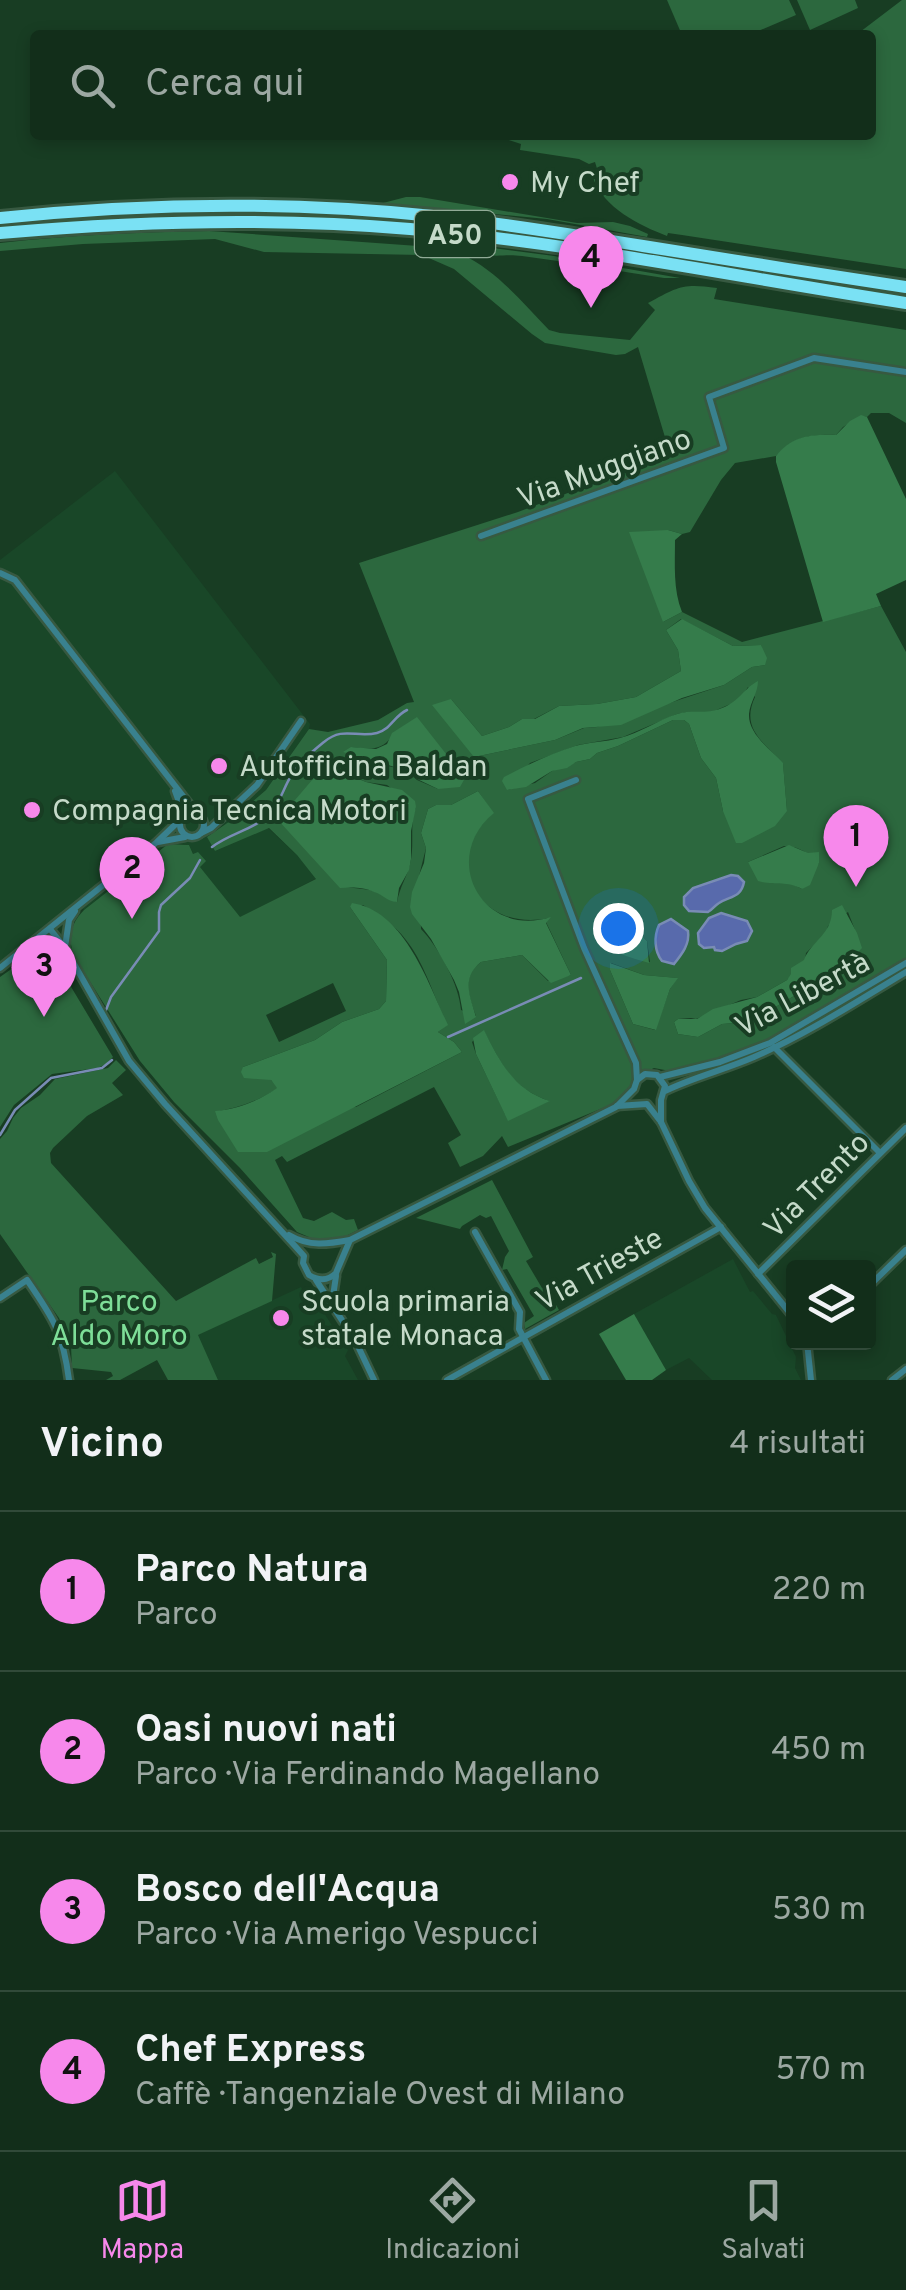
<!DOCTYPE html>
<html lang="it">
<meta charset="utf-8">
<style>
body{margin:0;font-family:Overpass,sans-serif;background:#1f3a27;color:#f1f3f6}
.controls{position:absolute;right:30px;bottom:30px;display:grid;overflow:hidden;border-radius:10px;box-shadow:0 5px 15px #0003}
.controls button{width:90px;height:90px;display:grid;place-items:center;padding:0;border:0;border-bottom:2px solid #314a39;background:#122e1a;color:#f1f3f6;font:50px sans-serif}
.you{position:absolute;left:618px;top:928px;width:35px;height:35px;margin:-25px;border:8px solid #fff;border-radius:50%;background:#1a73e8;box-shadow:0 0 0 15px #1a73e833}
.badge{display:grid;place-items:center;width:65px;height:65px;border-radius:50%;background:#f788eb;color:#111;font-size:32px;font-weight:700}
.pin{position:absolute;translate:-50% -82px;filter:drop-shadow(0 2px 5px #0008)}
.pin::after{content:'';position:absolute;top:52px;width:35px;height:30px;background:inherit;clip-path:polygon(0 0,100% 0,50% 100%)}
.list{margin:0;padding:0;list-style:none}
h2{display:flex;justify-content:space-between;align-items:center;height:130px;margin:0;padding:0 40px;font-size:42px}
h2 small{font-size:32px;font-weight:400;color:#9ca8a2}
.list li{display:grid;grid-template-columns:65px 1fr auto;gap:30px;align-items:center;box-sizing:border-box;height:160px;padding:0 40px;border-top:2px solid #314a39}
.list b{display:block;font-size:38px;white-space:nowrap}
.list p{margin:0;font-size:32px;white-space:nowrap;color:#9ca8a2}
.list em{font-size:32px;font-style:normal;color:#9ca8a2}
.icon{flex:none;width:55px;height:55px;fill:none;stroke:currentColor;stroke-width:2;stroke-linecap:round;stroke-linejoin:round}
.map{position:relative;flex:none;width:906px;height:1380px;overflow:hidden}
.search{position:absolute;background:#122e1a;box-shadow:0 5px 15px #0003;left:30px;right:30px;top:30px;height:110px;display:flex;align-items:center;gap:25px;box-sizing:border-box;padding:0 35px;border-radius:10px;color:#9ca8a2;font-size:38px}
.sheet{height:770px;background:#122e1a}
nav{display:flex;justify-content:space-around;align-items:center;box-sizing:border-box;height:140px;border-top:2px solid #314a39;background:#122e1a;font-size:28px;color:#9ca8a2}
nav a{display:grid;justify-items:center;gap:5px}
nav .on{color:#f788eb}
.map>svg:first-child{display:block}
.built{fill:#194728}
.green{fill:#2c683e;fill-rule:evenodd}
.forest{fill:#357c4b}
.water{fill:#586aac;stroke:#798cb5;stroke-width:2.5}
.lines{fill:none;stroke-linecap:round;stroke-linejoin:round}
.stream{stroke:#798cb5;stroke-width:2.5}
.street-casing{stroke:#375941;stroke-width:11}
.highway-casing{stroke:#375941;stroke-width:18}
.street{stroke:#39818e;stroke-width:6}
.highway{stroke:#7ae1f4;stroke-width:12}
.poi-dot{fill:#f788eb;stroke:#183d23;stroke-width:4}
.labels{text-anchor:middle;stroke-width:8;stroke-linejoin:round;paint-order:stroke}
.shield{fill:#183d23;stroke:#91ab97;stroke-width:2.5}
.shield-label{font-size:28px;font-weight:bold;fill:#c5dac9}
.poi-label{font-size:30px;fill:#c5dac9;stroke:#183d23;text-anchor:start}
.street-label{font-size:30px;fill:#c5dac9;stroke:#183d23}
.park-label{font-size:30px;fill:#7ede98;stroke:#183d23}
</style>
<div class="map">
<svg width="906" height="1380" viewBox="0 0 906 1380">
<rect width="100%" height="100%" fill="#183d23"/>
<g class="built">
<path d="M115,471L310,724L309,729L266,790L230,821L208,835L215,851L268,828L297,855L317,878L239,918L199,866L189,845L175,843L163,847L84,910L77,901L0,962V560Z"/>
<path d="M733,1259L750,1292L753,1291L772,1314L776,1315L796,1357L795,1368L801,1380H712L689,1358L666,1370L634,1314Z"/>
<path d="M301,1287L308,1298L313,1296L348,1350L345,1356L358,1380H218L197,1335Z"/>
</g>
<g class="green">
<path d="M667,0H789L796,15L749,35H682Z"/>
<path d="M797,0H855L858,8L810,30Z"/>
<path d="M902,0H906V269L682,235L668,233L667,236C639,225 604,208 593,178L599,175L595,162L589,164L579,159L520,150L521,144L506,139L510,135H871V35H856Z"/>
<path d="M406,197H420L577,223L613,222L630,226L648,234L647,237L547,219L383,203Z"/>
<path d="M209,231L446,248C490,262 518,298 549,330L560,333L630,340L655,310L648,303C678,287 682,283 717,288L714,299L906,330V423L889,413H871L867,417L861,416L843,427L836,435C811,434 793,437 776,456L735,463L721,480L690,532L682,534L668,530L663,622L682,612L742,642L881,606L906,652V961L769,1041L719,1058L670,1071L654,1068L633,1078L631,1088L615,1103L508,1147L502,1136L483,1156L460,1167L448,1143L461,1135L434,1087L287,1162L282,1156L275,1160L303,1218L314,1221L332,1212L346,1220L354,1219L358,1230L346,1236L316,1240L297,1232L240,1168L174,1102L140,1061L75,958C67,940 70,924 84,910L168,844L189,845L193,854L198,852L206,861L200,867L240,917L316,879L297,855L269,828L215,851L207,837L230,821L266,790L309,729L328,732L378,720L407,703L414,702L359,563L518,512L670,454L638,347L625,354L616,355L545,343L532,334L454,269L422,255L264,252L215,239L83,244L0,251V243C69,235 139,232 209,231ZM681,619L733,646L761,645L765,665L752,667L724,685L597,727L584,728L555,740L474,757L451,699L482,736L509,727L522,719H534L559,706L597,704L636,697L681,671L678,650L666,630ZM748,687L755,697C740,729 764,742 783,764L787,811H723L716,778L701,758L689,724L684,720H673L618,746L597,753L590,759L576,762L552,771L535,783L507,790L530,763L578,745L623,737L677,714L688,712L707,714L740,700ZM392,736L438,789L417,780L405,770L388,766L351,747C368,749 381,752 392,736ZM337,767L344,773L366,782L387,785L416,807C409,825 415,845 410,864C407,877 400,886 397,902L371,890L346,887ZM478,791L493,813C439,860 478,933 549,918L546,922L571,975L548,981L522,955L481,962C461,977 469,996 476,1016L461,1010C459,984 439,948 421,929L419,876L426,848L421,833L428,809L436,805H451ZM784,846C798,845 809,854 819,863L802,889L748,862ZM363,905C378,915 395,925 406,940C424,962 435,999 447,1025L438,1032L454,1042L462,1052L356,1107L215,1112C237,1108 259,1101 278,1088L271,1080L243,1067L315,1040L342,1022L379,1009L386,1001L387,960L350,907ZM848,912L855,930L837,968L829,970L822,979L811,983L799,993L767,1012L745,1017L734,1023L722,1024L698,1037L678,1034L674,1022L678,1019L691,1018L696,1019L741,1000L757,997L787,980L805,960L806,953L826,933L828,926ZM618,914L630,917L639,933L647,941L650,962L611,949L608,941ZM611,963L644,975L677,978L670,989L655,1030L633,1024L610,970ZM333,983L346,1011L279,1042L266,1015ZM484,1031C502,1065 511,1087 549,1101L523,1113L505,1114L476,1054L472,1042Z"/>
<path d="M469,245L554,256L680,278H664C617,271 570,262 522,256C499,253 492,261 469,247Z"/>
<path d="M40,958L54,963L61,970L113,1057L106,1064L98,1068L52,1074L14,1105L0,1127V977L20,963Z"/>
<path d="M116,1060L126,1070L112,1083L123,1095L87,1116L53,1148L50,1153L51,1163L176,1301L256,1258L259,1264L273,1257L271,1252L276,1254L272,1301L198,1335L218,1380H168L157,1360L120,1380H106L113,1376L111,1372L72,1368L71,1346L59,1318L0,1234V1139L7,1131L13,1118L21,1108L40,1095L55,1079L108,1068Z"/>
<path d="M492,1180L533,1257L526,1261L542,1288L546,1287L559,1310L525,1329L524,1323L534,1316L507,1269L502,1270L505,1257L509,1251L491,1216L486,1218L480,1215L462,1226L460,1229L416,1218Z"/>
</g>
<g class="forest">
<path d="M861,415L867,417L906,499V580L876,594L881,606L823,622L776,462V456C792,436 811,434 836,435L850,421Z"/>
<path d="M668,530L682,534L675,540C675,564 673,590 682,612L663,622L629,532Z"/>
<path d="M682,619L733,646L761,645L767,658L765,665L752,667L724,685L682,698L621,725L583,728L555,740L474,757L432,705L451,699L482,736L509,727L522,719H535L559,706L597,704L636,697L681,671L678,650L666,630Z"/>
<path d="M758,681C758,693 750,702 749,714C748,734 771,750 783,763L787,811L775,826L742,843H736L723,811L716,778L701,758L689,724L684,720H673L618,746L597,753L590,759L576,762L567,768L552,771L526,787L507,790L502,781L504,777C527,765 550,754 575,746C589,742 605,742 620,738C640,733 658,720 677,714C693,709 705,715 722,708C740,701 743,689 758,681Z"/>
<path d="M417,717L465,778L460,787L438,789L417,779L405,770L343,752L351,747L376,749L387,744L392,733Z"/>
<path d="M330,759L344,773L366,782L402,790L415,801L416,807L411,831V859L409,870L399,888L397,902C386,901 384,895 374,892C364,887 351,887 340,888L278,820Z"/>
<path d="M478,791L494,813C439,858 482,939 551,917L546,923L571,975L551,983L522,955L481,962C461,978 470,996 476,1017L465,1024L459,992L454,980L431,939L412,914L410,907L412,892L424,863L426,848L421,833L428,809L436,805H451Z"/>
<path d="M789,845L808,853L819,852V863L810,885L802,889C785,880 775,886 758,881L748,862Z"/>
<path d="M352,903C405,911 428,983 448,1025L438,1032L454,1042L462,1052L267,1152H238L218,1120L215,1111C237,1109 259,1101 277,1088L271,1080L244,1078L241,1072L243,1067L315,1040L342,1022L379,1009L386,1001L387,960L350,907Z"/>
<path d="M842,905L857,933L862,948L849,961L829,970L822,979L811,983L799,993L767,1012L745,1017L734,1023L722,1024L698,1037L678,1034L674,1022L678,1019H697L713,1009L757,997L787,980L791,974V968L804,960C811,941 832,935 832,910Z"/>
<path d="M618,914L630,917L639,933L647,941L649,963C623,955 604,953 597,922Z"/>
<path d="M610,963L644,975L678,978L670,989L656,1030L633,1024L610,970Z"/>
<path d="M484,1030C500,1062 514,1090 550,1101L508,1121L476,1054L473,1038Z"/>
<path d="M634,1314L666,1370L652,1380H626L599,1334Z"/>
</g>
<g class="water">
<path d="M731,875L738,876L744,882C741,898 730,896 719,903C714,906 712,910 708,912L689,911L684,905V897L693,888Z"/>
<path d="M721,913L747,921L752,931L747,941L736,944L722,951L715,950L714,947L704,948L699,944L698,933L709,918Z"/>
<path d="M671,919L688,931C690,944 682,954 674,964L662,961C654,951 654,936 659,925Z"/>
</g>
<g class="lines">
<g class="stream">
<path d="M212,847C231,832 256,830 272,811C281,800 284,787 291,776C297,764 313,751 324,742C343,726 356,738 377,733C390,730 394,716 407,710"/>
<path d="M106,1010L111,997L159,931V912L161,905L190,878L200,860"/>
<path d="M448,1037L581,978"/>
<path d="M0,1135L15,1110L51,1078L102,1068L112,1060"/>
</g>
<defs>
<g id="street">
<path d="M481,536L724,448L709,397L814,358L906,372"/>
<path d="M0,573L15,580L197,814"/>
<path d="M576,780L528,799L584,948L636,1063L637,1080"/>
<circle cx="192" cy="825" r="12"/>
<path d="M201,833L211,828L257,785L301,721"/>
<path d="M158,842L185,837"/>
<path d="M50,929L65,948L129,1061L165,1104L295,1246L304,1256L303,1263L309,1275C319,1281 328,1281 336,1273L350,1240"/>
<path d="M65,947L69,920L75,911"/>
<path d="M22,954C42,948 54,952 70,964"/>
<path d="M0,968L157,842L181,819L179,802L175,791"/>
<path d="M774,1047L880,1153"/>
<path d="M660,1077L720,1062L770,1043L906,963"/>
<path d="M665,1091C694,1077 724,1070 754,1057C807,1034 856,1002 906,972"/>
<path d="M617,1106L647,1104L661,1122L689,1181L705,1208L794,1318"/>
<path d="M475,1232L520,1312L519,1329L546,1380"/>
<path d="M289,1235C309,1247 328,1244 350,1240L616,1107L634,1089L637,1080L645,1074L657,1075L665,1086L661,1100V1122"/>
<path d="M758,1274L906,1128"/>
<path d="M316,1280L356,1342L374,1380"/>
<path d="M868,1287L906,1250"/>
<path d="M0,1298L27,1280C54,1319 63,1333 69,1380"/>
<path d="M332,1303L336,1276"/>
<path d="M807,1342L811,1380"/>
<path d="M447,1380L721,1227"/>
<path d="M892,1380L906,1369"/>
</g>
<g id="highway">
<path d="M0,218C143,203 289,201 433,216C503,223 573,235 643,246C731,260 818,274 906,287"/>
<path d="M0,233C137,221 273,217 410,229C576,243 741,278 906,303"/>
</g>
</defs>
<use href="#street" class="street-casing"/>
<use href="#highway" class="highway-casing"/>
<use href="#street" class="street"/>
<use href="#highway" class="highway"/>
</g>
<g class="poi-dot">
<circle cx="510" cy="182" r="10"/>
<circle cx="219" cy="766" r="10"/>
<circle cx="32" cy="810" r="10"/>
<circle cx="281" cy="1318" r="10"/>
</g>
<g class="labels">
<rect class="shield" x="415" y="211" width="80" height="46" rx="8"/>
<g class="shield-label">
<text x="455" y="244">A50</text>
</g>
<g class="poi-label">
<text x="530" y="192">My Chef</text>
<text x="239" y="776">Autofficina Baldan</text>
<text x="52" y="820">Compagnia Tecnica Motori</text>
<text x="301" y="1311">Scuola primaria<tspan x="301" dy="34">statale Monaca</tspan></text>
</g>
<g class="street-label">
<text transform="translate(604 468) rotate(-20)" y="10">Via Muggiano</text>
<text transform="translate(802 994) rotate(-28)" y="10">Via Libertà</text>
<text transform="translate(816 1185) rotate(-45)" y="10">Via Trento</text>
<text transform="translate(599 1269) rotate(-29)" y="10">Via Trieste</text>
</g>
<g class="park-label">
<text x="119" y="1311">Parco<tspan x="119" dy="34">Aldo Moro</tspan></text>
</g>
</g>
</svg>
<div class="controls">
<button><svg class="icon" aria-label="layers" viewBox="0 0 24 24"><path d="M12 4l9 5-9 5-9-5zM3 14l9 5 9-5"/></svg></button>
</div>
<div class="you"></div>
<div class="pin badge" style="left:856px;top:887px">1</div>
<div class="pin badge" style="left:132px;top:919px">2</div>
<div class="pin badge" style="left:44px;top:1017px">3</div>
<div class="pin badge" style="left:591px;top:308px">4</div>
<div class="search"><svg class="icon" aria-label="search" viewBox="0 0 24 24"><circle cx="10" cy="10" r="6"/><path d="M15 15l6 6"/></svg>Cerca qui</div>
</div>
<section class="sheet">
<h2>Vicino<small>4 risultati</small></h2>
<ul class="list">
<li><span class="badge">1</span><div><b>Parco Natura</b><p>Parco</p></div><em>220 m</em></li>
<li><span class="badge">2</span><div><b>Oasi nuovi nati</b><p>Parco · Via Ferdinando Magellano</p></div><em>450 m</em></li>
<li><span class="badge">3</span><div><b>Bosco dell'Acqua</b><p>Parco · Via Amerigo Vespucci</p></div><em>530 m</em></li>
<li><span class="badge">4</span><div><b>Chef Express</b><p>Caffè · Tangenziale Ovest di Milano</p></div><em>570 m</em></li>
</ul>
</section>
<nav>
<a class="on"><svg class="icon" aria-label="map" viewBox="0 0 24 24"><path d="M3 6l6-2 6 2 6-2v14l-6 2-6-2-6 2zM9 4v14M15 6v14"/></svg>Mappa</a>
<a><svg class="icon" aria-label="directions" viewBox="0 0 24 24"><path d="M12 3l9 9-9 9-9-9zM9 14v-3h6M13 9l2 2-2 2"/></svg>Indicazioni</a>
<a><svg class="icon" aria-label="saved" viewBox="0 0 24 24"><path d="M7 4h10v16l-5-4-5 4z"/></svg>Salvati</a>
</nav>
